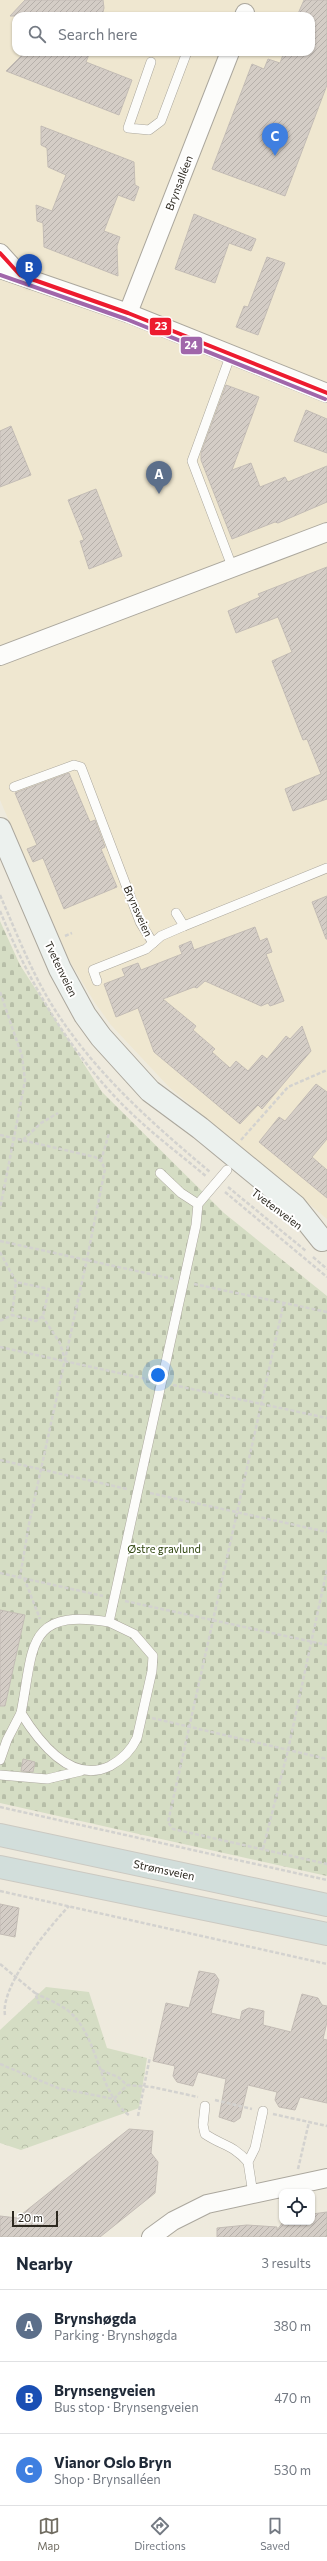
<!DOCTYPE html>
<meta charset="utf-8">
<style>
body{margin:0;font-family:Commissioner,sans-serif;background:#f6f6f7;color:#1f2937}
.controls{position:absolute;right:12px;bottom:12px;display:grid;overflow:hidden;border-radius:8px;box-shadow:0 1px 3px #0004}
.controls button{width:36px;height:36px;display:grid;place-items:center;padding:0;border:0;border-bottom:1px solid #e0e1e3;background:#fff;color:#1f2937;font:20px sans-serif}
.scale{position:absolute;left:12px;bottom:10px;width:46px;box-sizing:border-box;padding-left:4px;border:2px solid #2d2920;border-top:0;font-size:11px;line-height:14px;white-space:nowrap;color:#2d2920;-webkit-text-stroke:3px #fff;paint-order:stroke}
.you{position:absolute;left:158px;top:1375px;width:14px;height:14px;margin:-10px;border:3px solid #fff;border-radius:50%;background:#1a73e8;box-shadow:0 0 0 6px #1a73e833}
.badge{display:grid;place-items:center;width:26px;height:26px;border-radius:50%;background:#716d62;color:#fff;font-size:13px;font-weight:700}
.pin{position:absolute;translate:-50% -33px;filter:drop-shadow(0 1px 2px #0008)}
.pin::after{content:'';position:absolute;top:21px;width:14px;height:12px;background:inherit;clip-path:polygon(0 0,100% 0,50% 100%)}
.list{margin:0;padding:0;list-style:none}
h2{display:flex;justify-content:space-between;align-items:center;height:52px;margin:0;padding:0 16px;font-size:17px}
h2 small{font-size:13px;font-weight:400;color:#747a83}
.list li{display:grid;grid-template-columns:26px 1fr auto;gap:12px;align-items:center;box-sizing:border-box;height:72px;padding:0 16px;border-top:1px solid #e0e1e3}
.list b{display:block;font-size:15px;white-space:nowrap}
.list p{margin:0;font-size:13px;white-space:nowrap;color:#747a83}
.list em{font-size:13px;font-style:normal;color:#747a83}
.icon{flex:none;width:22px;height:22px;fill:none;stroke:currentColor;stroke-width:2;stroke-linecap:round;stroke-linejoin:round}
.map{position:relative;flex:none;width:327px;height:2237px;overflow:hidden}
.search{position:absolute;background:#fff;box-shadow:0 1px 3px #0004;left:12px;right:12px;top:12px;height:44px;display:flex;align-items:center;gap:10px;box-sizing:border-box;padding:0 14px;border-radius:12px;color:#747a83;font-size:15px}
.sheet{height:268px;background:#fff}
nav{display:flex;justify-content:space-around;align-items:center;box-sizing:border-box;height:56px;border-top:1px solid #e0e1e3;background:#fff;font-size:11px;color:#747a83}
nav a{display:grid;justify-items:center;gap:2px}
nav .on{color:#716d62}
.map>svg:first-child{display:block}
.built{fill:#efe7d0;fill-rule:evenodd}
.forest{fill:url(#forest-crowns)}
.cemetery{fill:url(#cemetery-stones)}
.building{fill:url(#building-hatch);stroke:#c3bcb5}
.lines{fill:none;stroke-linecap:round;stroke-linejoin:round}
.service-casing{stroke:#aba79d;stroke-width:10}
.minor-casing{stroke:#aba79d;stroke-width:20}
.secondary-casing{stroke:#aba79d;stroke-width:24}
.trunk-casing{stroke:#cbc9c2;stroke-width:24}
.path{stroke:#d3d2cf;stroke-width:2.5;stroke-dasharray:4 2;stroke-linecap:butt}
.service{stroke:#fcfcfa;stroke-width:9}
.minor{stroke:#fcfcfa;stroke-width:18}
.secondary{stroke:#ecf1ee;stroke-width:22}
.trunk{stroke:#d2dedb;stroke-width:22}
.bus-1-casing{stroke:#fff;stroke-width:7}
.bus-2-casing{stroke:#fff;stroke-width:7}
.bus-1{stroke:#ed1b2f;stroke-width:4}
.bus-2{stroke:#a066aa;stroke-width:4}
.labels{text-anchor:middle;stroke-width:4;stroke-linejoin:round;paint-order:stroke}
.street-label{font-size:11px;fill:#2d2920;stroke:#fff}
.park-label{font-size:11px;fill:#2f450e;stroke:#fff}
.line-badge{stroke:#fff;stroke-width:1.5}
.badge-label{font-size:11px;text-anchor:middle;font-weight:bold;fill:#fff}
</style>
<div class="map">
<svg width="327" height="2237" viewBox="0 0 327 2237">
<defs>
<pattern id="forest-crowns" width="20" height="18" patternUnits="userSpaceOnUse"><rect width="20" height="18" fill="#d5ddc4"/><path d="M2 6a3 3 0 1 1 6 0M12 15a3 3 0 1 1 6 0" fill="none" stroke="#b7bea8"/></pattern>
<pattern id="cemetery-stones" width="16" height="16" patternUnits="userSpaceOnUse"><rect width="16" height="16" fill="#d5ddc4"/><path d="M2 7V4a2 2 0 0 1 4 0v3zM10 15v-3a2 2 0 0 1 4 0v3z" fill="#b7bea8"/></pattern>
<pattern id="building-hatch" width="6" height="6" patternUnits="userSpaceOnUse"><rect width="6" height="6" fill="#d4cdc6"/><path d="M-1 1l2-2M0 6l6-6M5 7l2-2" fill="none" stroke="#b6b0aa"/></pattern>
</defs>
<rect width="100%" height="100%" fill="#eeeadd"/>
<path class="built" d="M0,0H327V1219L169,1087L111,1025L95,1003L69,960L0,800ZM16,16H311V52H16Z"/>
<path class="forest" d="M46,1987L89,1992L107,2048L147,2058L139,2108L21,2150L0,2143V2030Z"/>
<path class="cemetery" d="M0,921L20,965L102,1092L224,1213L327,1296V1876L0,1803Z"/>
<g class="building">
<path d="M25,0H103L104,8L102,16H10Z"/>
<path d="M304,0H327V85L285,196L212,169L252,64L264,69L268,59L280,63L284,52H311V16H297Z"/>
<path d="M25,52H90L86,62L132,80L119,115L6,71Z"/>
<path d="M41,126L134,162L135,185L139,187L134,201L118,195L104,231L120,237L117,246L118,276L44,247L43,223L37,221L36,205L52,211L66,175L48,167L47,148L41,145Z"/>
<path d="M194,214L256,239L251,251L229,243L215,283L175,269Z"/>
<path d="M267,257L285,263L258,335L236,327L244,306L248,307Z"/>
<path d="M226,385L259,397L232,470L251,463L260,487L285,477L288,482L327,466V502L278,523L275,522L232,539L201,460V453Z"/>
<path d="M306,410L327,419V453L294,441Z"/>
<path d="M11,426L31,475L0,487V431Z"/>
<path d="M96,489L122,556L89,569L80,541L84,540L68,500Z"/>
<path d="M327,567V799L293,811L285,789L321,774L307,739L303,740L272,661L292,652L278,617L236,633L228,611L260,597L258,594Z"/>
<path d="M69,773L90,822L95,820L105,847L101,849L117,887L64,909L43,858L33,862L27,849L37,845L15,793Z"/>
<path d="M327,896V939H326L312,902Z"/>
<path d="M255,927L260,941L267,938L272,952L266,954L284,1001L270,1006L268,1003L261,1006L205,981L197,988L194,987L163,999L196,1026L193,1030L215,1049L212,1052L230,1068L236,1061L248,1071L262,1055L267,1059L286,1036L290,1039L302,1026L311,1051L262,1109L258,1105L240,1124L154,1052L138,1008L116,1017L104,984L125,976L122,969L138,963L141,970L182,954L179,946L191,941L194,950Z"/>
<path d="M316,1084L327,1092V1139L312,1157L327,1170V1198L259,1142L279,1117L285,1121Z"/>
<path d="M0,1610L25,1615L5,1706H0Z"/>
<path d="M23,1759L35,1762L33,1772L21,1771Z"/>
<path d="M0,1904L19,1908L15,1937L0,1934Z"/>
<path d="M199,1971L215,1974L219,1980L211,2013L240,2020L242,2011L249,2008L264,2011L263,2025L291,2032L302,1994L318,1998L322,2005L327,2006V2022L323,2039L327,2040V2103L300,2097L295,2110L279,2107L275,2100L277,2092L248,2085L240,2118L234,2122L219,2117L226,2079L198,2072L193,2086L177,2082L173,2076L175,2066L153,2061L166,2003L189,2008Z"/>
<path d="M129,2129L153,2131L151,2153L158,2162L155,2193L100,2237H0V2216L17,2218Z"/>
<path d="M327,2212V2237H217V2228L247,2225L277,2227V2230L283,2222H312V2214Z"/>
</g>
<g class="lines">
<defs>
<g id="service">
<path d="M151,62L128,128L149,130L161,121L187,52"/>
<path d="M231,354L192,461L233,569"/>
<path d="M14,787L74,765L81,767L140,922L153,943L161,936L184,926L327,868"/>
<path d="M176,913L184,926"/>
<path d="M97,981L93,970L146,949L153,943"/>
<path d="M160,1173L181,1193L198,1204"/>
<path d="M109,1622C25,1608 34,1648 21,1713C39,1742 71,1785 110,1766C123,1759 131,1751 137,1738L152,1671L153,1656L134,1634L109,1622L196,1225L198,1204L227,1170"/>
<path d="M0,1760L7,1740L21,1713"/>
<path d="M0,1775L47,1779L81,1771"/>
<path d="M205,2106L203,2125L205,2134C223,2146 233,2145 248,2162"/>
<path d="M253,2194L248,2162L255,2148L263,2111"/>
</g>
<g id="minor">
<path d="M244,16L245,13"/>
<path d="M0,253L19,274"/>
<path d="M0,269L128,313L327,393"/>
<path d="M128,313L230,52"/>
<path d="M0,656L327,532"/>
<path d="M151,2237L173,2221L207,2204L327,2178"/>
</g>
<path id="secondary" d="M0,829L60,969L85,1015L101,1037L150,1091L200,1128L295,1206L322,1240"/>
<g id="trunk">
<path d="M0,1835L327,1905"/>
<path d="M0,1867L327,1934"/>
</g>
</defs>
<use href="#service" class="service-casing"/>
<use href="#minor" class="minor-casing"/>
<use href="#secondary" class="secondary-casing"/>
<use href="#trunk" class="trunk-casing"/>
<g class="path">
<path d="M0,895C17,934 32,974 55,1010C97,1075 152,1123 210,1172"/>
<path d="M0,911C29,982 66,1046 119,1101C146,1129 177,1152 207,1177"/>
<path d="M65,936L72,933"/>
<path d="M0,992L22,1056L25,1081L0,1209"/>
<path d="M0,1135L95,1157L101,1161L105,1169L87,1259L29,1524L20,1577"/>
<path d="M23,1140L41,1123L58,1113"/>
<path d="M241,1140L288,1087L327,1070"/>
<path d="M101,1161L109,1133"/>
<path d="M228,1187L306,1251"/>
<path d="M225,1192L327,1277"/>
<path d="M0,1241L173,1279"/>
<path d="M0,1252L16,1282L12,1315L36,1321L43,1316L49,1289L16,1282"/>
<path d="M313,1257L327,1269"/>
<path d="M194,1284L327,1312"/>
<path d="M284,1302L168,1822L173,1829L327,1864"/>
<path d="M42,1316L60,1343L65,1360"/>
<path d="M0,1321L12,1315"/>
<path d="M0,1347L151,1380"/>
<path d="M173,1385L327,1418"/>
<path d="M0,1460L127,1489"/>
<path d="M150,1493L327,1532"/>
<path d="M0,1573L103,1596"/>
<path d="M24,1578L40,1619"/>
<path d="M125,1601L327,1645"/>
<path d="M152,1718L327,1759"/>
<path d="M0,1807L327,1880"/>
<path d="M263,1849L288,1750L327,1569"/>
<path d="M0,1891L327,1964"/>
<path d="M0,1964L35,1993L39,2004"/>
<path d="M35,1993C47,1999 63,2005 73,2015C100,2043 98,2093 130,2116"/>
<path d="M5,2015C0,1986 49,1927 69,1906"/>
<path d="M0,2064L58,2088L114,2099L127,2085"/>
<path d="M101,2070L118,2077L127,2085L152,2087L198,2097"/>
<path d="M215,2100L252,2109"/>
<path d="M273,2114L327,2126"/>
<path d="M138,2116L150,2057"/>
<path d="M298,2169L309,2122"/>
</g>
<use href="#service" class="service"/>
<use href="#minor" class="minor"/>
<use href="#secondary" class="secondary"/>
<use href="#trunk" class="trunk"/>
<defs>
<path id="bus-1" d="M0,253L20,275L128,313L327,393"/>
<path id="bus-2" d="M0,275L126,319L325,399"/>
</defs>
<use href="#bus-1" class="bus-1-casing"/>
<use href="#bus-2" class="bus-2-casing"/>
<use href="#bus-1" class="bus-1"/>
<use href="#bus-2" class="bus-2"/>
</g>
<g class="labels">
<g class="street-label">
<text transform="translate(179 183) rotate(-69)" y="4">Brynsalléen</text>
<text transform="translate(138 911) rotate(66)" y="4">Brynsveien</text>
<text transform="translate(61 969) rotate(64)" y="4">Tvetenveien</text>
<text transform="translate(277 1209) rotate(37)" y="4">Tvetenveien</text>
<text transform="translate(164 1870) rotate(12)" y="4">Strømsveien</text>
</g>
<g class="park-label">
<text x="164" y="1553">Østre gravlund</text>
</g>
</g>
<g class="line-badge">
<rect x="149" y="317" width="23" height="19" rx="4" fill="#ed1b2f"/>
<rect x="180" y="336" width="23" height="19" rx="4" fill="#a066aa"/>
</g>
<g class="badge-label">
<text x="161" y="330">23</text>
<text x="191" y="349">24</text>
</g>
</svg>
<div class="controls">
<button><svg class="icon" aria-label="locate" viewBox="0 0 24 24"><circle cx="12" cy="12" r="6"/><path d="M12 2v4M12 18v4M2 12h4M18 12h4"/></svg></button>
</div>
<div class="scale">20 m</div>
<div class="you"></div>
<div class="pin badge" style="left:159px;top:494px;background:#5c6f8a">A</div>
<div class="pin badge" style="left:29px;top:287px;background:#1a4fb4">B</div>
<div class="pin badge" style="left:275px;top:156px;background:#3f7fe0">C</div>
<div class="search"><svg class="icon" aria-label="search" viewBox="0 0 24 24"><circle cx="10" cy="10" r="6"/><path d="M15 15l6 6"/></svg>Search here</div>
</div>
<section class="sheet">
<h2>Nearby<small>3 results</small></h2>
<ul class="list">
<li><span class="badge" style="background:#5c6f8a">A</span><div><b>Brynshøgda</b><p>Parking · Brynshøgda</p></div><em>380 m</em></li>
<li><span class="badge" style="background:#1a4fb4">B</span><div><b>Brynsengveien</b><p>Bus stop · Brynsengveien</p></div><em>470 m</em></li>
<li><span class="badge" style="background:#3f7fe0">C</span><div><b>Vianor Oslo Bryn</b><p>Shop · Brynsalléen</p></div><em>530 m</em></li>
</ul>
</section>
<nav>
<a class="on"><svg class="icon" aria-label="map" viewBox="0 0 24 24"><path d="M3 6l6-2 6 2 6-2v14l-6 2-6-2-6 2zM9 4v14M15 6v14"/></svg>Map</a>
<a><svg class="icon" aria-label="directions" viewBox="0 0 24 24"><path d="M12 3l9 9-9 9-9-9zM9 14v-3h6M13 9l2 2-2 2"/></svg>Directions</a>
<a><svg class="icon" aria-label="saved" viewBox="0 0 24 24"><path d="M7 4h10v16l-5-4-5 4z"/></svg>Saved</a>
</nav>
